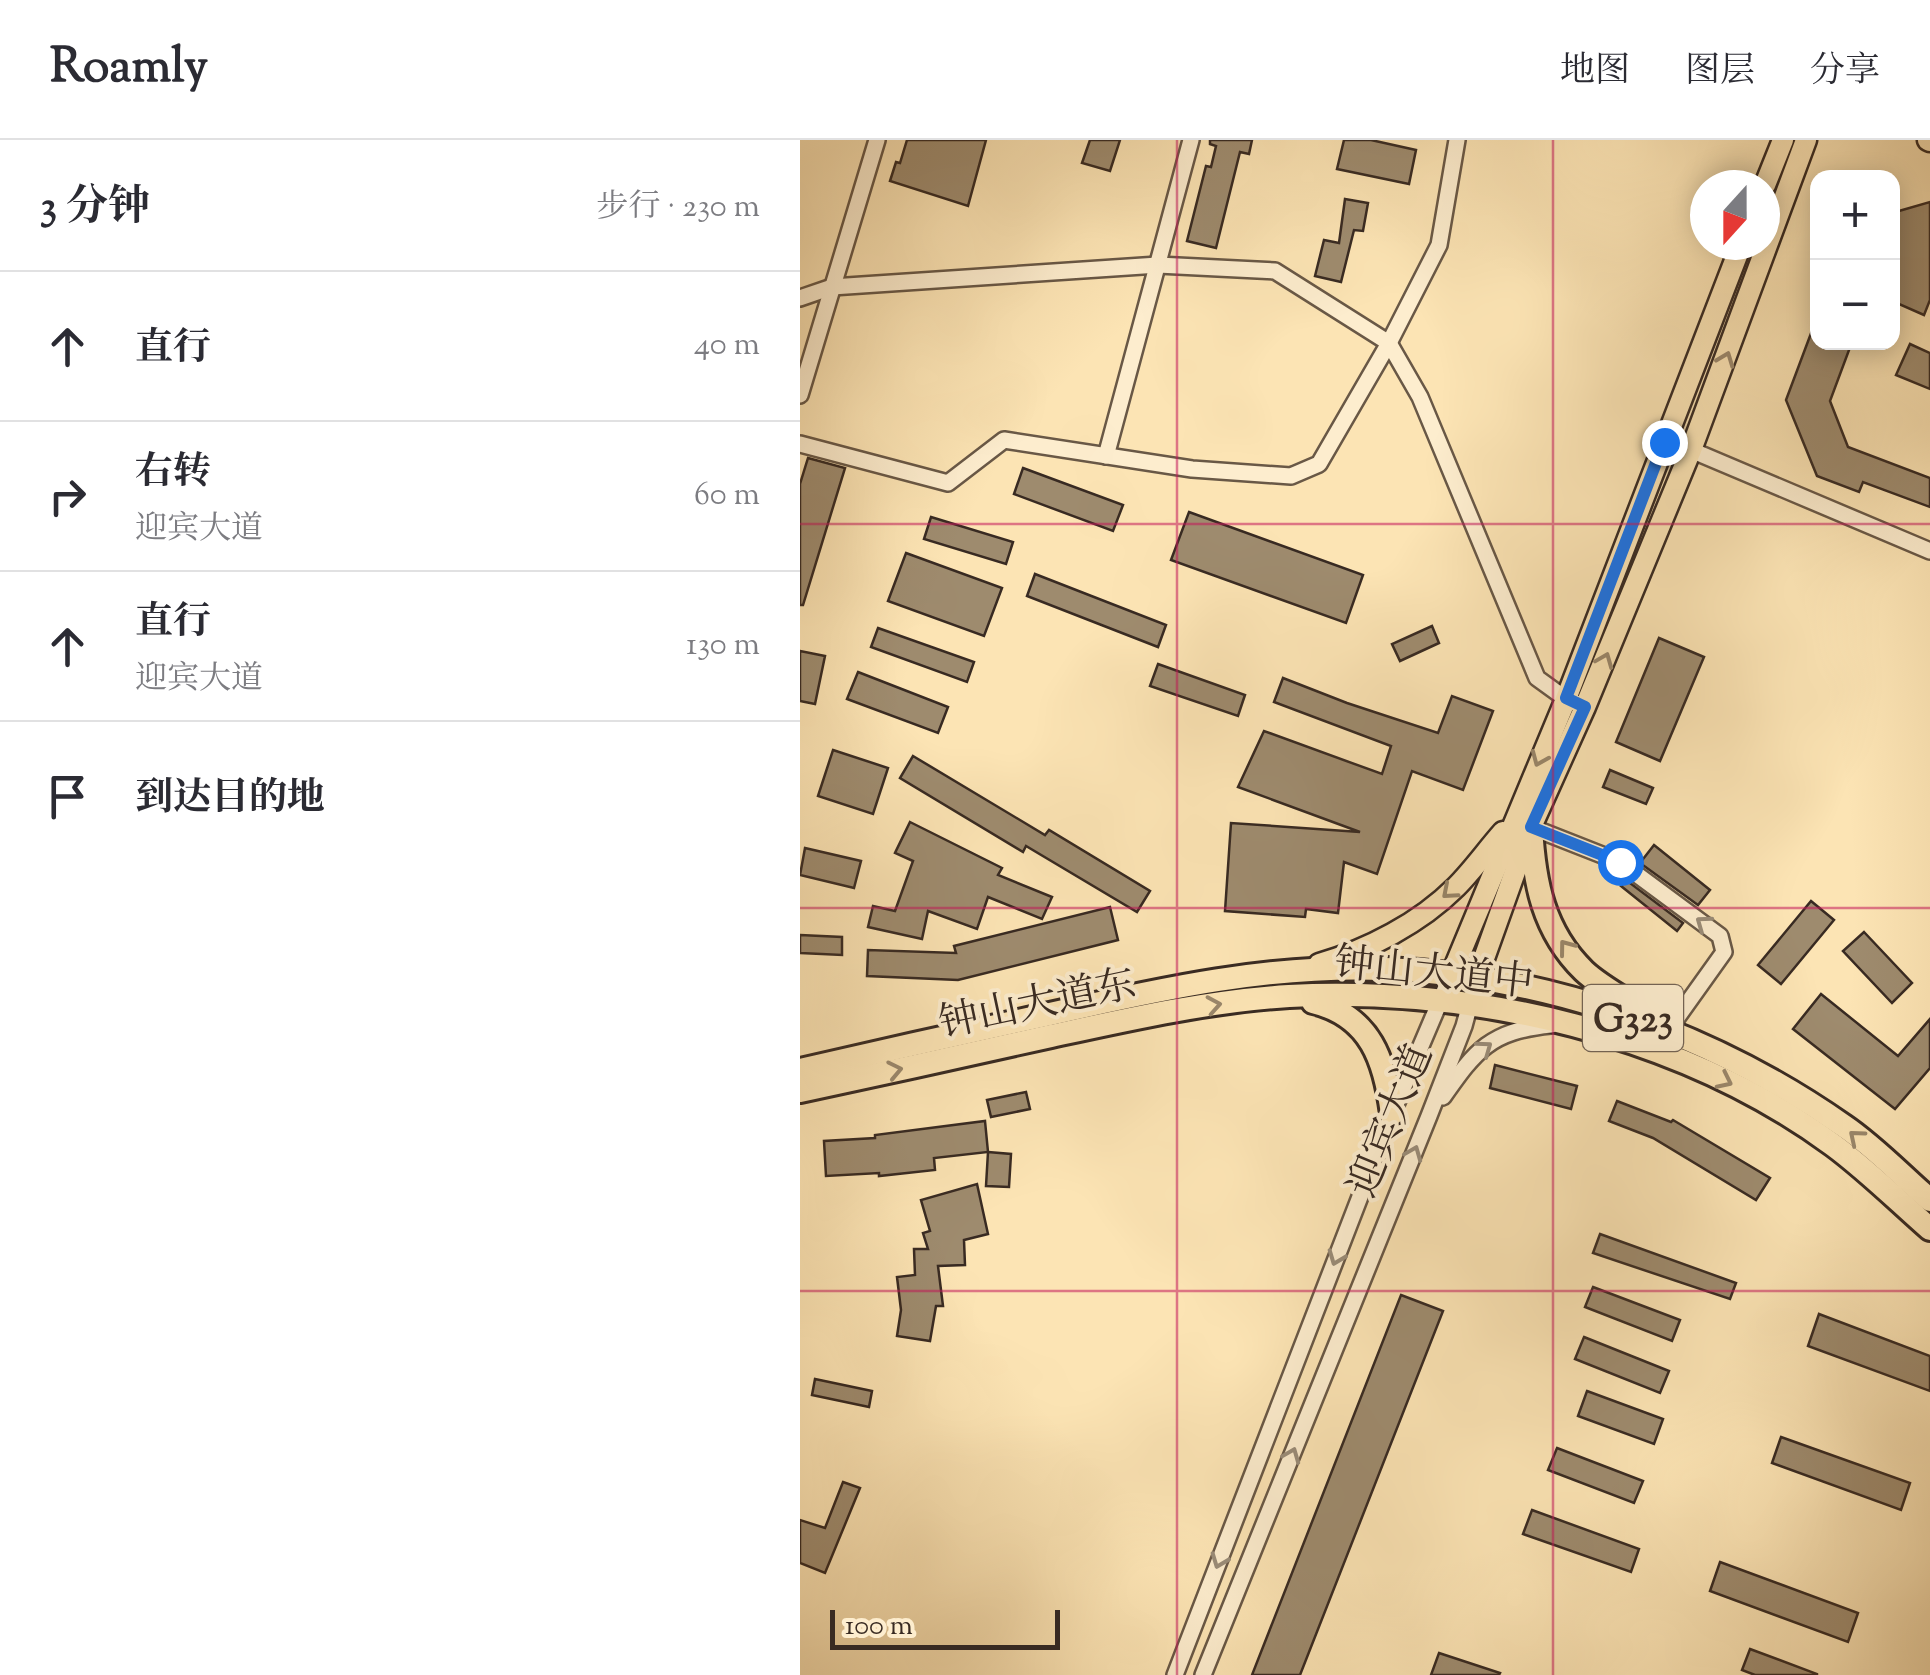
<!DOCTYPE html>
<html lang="zh">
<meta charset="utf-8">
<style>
body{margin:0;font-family:"Sorts Mill Goudy","Noto Serif SC",serif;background:#f2f2f3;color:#2b2b33}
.controls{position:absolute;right:30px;top:30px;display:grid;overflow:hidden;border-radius:20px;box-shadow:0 5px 25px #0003}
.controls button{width:90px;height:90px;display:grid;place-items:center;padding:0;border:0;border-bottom:2px solid #e1e1e2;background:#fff;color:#2b2b33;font:50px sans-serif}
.compass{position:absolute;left:890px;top:30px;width:90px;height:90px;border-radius:50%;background:#fff;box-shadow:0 5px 25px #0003;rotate:201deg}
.scale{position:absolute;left:30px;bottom:25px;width:230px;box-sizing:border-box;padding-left:10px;border:5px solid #382a22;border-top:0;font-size:28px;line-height:35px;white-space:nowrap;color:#382a22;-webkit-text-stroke:8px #fdedce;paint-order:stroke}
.stop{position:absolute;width:30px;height:30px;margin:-22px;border:8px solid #1a73e8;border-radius:50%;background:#fff}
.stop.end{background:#1a73e8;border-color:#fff;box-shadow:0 2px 10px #0008}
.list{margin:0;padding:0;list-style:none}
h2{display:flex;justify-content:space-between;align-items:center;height:130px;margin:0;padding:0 40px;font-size:42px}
h2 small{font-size:32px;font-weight:400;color:#7c7c81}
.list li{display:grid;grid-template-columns:65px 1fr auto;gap:30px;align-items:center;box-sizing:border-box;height:150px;padding:0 40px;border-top:2px solid #e1e1e2}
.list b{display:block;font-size:38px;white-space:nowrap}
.list p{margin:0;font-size:32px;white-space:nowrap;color:#7c7c81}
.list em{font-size:32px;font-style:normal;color:#7c7c81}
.icon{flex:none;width:55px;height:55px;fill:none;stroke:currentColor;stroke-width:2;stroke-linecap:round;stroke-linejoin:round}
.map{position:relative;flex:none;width:1130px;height:1535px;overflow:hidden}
header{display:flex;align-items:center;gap:60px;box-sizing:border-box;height:140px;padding:0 50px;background:#fff;border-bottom:2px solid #e1e1e2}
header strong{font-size:48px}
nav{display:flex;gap:55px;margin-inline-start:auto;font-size:35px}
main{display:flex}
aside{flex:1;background:#fff}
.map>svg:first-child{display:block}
.building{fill:#9e8b6e;stroke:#382a22;stroke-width:2.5}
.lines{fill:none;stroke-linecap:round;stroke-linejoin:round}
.minor-casing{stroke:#695846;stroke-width:20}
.major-casing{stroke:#382a22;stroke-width:25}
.highway-casing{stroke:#382a22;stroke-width:28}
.minor{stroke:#fdedce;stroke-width:15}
.major{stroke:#fce4b4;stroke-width:20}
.highway{stroke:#fce4b4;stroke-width:22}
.oneway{stroke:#9a876b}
.oneway2{stroke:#9a8c78}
.route{stroke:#1a73e8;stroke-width:12}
.grid{fill:none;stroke:#c2185b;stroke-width:2.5;stroke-opacity:0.55}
.labels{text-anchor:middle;stroke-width:8;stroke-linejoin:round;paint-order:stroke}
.shield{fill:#fdedce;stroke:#736456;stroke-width:2.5}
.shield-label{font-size:38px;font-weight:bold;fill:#382a22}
.street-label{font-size:40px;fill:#382a22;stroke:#fdedce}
</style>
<header>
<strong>Roamly</strong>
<nav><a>地图</a><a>图层</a><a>分享</a></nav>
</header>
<main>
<aside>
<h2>3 分钟<small>步行 · 230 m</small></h2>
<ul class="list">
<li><svg class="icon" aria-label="ahead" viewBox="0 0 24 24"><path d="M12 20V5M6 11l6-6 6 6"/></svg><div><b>直行</b></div><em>40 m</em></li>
<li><svg class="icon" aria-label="right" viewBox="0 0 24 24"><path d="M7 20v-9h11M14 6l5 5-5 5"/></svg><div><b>右转</b><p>迎宾大道</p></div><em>60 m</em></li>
<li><svg class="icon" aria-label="ahead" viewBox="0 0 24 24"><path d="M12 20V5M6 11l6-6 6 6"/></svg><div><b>直行</b><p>迎宾大道</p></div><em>130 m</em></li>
<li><svg class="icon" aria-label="arrive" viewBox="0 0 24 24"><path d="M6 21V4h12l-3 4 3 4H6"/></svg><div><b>到达目的地</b></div></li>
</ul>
</aside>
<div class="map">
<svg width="1130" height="1535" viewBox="0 0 1130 1535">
<rect width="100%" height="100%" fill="#fce4b4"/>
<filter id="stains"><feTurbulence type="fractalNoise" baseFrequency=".002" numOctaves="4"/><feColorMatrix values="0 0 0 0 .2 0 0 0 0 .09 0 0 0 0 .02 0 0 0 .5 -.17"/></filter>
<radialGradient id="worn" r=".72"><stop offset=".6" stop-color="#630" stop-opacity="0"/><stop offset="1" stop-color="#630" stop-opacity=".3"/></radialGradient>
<g class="building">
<path d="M107,0H186L168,66L90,41L96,22L100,23Z"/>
<path d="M290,0H320L310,31L282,23Z"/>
<path d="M410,0H452L449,14L440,12L416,108L387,101L406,26L411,27L416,6L410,4Z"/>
<path d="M544,0H571L616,10L609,44L537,29Z"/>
<path d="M545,59L568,63L563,91L554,90L541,142L515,136L524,100L539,103Z"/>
<path d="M1130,62V160L1124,175L1092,161V73Z"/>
<path d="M1016,180L1018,202H1052L1030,261L1048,307L1130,338V367L1063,342L1059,352L1017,336L986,260Z"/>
<path d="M1110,204L1130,213V249L1096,235Z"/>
<path d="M8,318L45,328L3,465H0V344Z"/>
<path d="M223,328L323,365L313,391L214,354Z"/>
<path d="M389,372L563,435L546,483L371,420Z"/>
<path d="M131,377L213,402L206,424L124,399Z"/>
<path d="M106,413L202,448L184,496L88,461Z"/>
<path d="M235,434L366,485L358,507L227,456Z"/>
<path d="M632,486L639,503L600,521L592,504Z"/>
<path d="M78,488L174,522L167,542L71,507Z"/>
<path d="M859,498L904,517L860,621L816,602Z"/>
<path d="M0,511L25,516L15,564L0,561Z"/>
<path d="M358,524L445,555L438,576L350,546Z"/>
<path d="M58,532L148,567L138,593L47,559Z"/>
<path d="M483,538L547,563L638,593L652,556L693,571L663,650L612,631L577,734L544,722L538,773L506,769L505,777L425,771L431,683L560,692L438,647L464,591L582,634L591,606L474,562Z"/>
<path d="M33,610L88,628L73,674L18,656Z"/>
<path d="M113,616L245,695L249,690L350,751L337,772L226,706L223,712L100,638Z"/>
<path d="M810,630L853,648L846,664L803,647Z"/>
<path d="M110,682L202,728L198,735L252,757L242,779L188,757L177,789L128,771L122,799L68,787L73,766L95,771L113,721L95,713Z"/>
<path d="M854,705L910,750L898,765L840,723Z"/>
<path d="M5,708L61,721L54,748L0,735Z"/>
<path d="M826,740L883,783L877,791L821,746Z"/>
<path d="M1011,761L1034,780L981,844L958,825Z"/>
<path d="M310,767L318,800L158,840L67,836L68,810L156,813L154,806Z"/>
<path d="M1064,792L1112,843L1092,863L1043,811Z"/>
<path d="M0,795L42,797V815L0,813Z"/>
<path d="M1021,854L1098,916L1130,879V928L1095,969L993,889Z"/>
<path d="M695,925L777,946L771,969L690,948Z"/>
<path d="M226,952L230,969L191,977L187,960Z"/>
<path d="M817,961L871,982L873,980L970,1038L956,1060L853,998L809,981Z"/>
<path d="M185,981L188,1012L134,1018L135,1030L79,1036V1033L26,1036L24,1001L75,998V995Z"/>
<path d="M188,1012L211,1014L209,1047L186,1046Z"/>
<path d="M177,1044L188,1094L164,1100L165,1125L138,1126L143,1166H136L130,1201L97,1196L101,1170L97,1137L115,1135L114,1109H128L123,1093L130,1091L121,1060Z"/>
<path d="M800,1094L936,1143L930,1159L793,1113Z"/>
<path d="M793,1147L880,1180L872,1201L785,1167Z"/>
<path d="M601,1155L643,1171L500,1535H452Z"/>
<path d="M1019,1174L1130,1216V1251L1008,1206Z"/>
<path d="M784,1197L869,1231L860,1253L775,1219Z"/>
<path d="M15,1239L72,1251L69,1267L12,1255Z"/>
<path d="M787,1251L863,1279L854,1304L778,1276Z"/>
<path d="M981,1297L1110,1343L1101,1370L972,1323Z"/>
<path d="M757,1308L843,1341L834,1363L748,1330Z"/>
<path d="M43,1342L60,1348L25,1433L0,1423V1380L25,1388Z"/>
<path d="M732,1370L839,1409L831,1432L723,1394Z"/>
<path d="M920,1422L1058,1473L1048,1502L910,1451Z"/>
<path d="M950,1509L1017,1534V1535H955L942,1530Z"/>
<path d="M639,1513L700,1533L699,1535H631Z"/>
</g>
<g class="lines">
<defs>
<g id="minor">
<path d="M0,158L32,147L358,125L475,131L589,203L620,257L737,538L766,559L785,567"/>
<path d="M0,255L77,0"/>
<path d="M864,302L891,310L1130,411"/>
<path d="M0,304L148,343L204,300L392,329L491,336L519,324L589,203L639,105L657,0"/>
<path d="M306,316L391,0"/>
<path d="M731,687L820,722L920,796L924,812L869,889"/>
<path d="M643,957C676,910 690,891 751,885"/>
<path d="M375,1535L592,974L652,833"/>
<path d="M403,1535L629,976L664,886L677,838"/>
</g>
<g id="major">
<path d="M1128,0L1130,1"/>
<path d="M965,45L983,0"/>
<path d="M519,824C568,810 620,783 656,747C673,730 687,710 703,692"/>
<path d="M652,833L766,559L941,105"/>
<path d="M677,838L731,687L785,567L891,310L1006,0"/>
</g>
<g id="highway">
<path d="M731,687C734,742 743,791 784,831C802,848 829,861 849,875"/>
<path d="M513,862C571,876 585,921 592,974"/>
<path d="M0,930C83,911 167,892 250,874C360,849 473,824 586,829C747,835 913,894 1044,986C1075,1007 1102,1036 1130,1060"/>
<path d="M0,951C84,933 167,915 251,896C329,879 409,861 489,856C676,847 880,893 1033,1005C1067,1030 1098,1061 1130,1089"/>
</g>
</defs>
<use href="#minor" class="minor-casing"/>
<use href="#major" class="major-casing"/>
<use href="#highway" class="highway-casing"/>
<use href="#minor" class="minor"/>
<use href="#major" class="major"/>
<use href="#highway" class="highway"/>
</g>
<defs><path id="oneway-chevron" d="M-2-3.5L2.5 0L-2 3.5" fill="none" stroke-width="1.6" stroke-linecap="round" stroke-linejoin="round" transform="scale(2.5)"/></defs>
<g class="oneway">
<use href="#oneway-chevron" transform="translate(926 219) rotate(-69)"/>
<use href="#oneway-chevron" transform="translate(805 520) rotate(-68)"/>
<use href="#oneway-chevron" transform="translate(739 619) rotate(113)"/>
<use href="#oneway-chevron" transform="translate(649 752) rotate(139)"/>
<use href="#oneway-chevron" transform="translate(766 807) rotate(-127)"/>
<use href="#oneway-chevron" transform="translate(414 865) rotate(-10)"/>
<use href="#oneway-chevron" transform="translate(95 930) rotate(-12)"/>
<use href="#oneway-chevron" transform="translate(925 941) rotate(26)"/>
<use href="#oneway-chevron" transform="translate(1056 997) rotate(-140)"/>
</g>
<g class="oneway2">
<use href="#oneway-chevron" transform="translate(903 783) rotate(-144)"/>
<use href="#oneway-chevron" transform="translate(685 908) rotate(-36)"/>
<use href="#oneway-chevron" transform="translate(614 1013) rotate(-68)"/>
<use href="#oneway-chevron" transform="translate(536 1118) rotate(111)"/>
<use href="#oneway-chevron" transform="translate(492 1315) rotate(-68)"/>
<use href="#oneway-chevron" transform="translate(419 1421) rotate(111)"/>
</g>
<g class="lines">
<path class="route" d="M820,722L731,687L785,567L766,558L864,302"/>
</g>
<path class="grid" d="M377,0V1535M753,0V1535M0,384H1130M0,768H1130M0,1151H1130"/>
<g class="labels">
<rect class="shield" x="783" y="845" width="100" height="66" rx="8"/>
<g class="shield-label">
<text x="833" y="891">G323</text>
</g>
<g class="street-label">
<text transform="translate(634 831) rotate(6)" y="14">钟山大道中</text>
<text transform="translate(237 862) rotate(-12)" y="14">钟山大道东</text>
<text transform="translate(589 980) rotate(-68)" y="14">迎宾大道</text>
</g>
</g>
<rect width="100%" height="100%" filter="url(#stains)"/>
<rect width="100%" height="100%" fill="url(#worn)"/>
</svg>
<div class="controls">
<button>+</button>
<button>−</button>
</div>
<svg class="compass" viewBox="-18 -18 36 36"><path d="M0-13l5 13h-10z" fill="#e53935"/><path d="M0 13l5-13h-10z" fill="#7c7c81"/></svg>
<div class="scale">100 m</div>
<div class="stop" style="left:820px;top:722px"></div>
<div class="stop end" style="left:864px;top:302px"></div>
</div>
</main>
